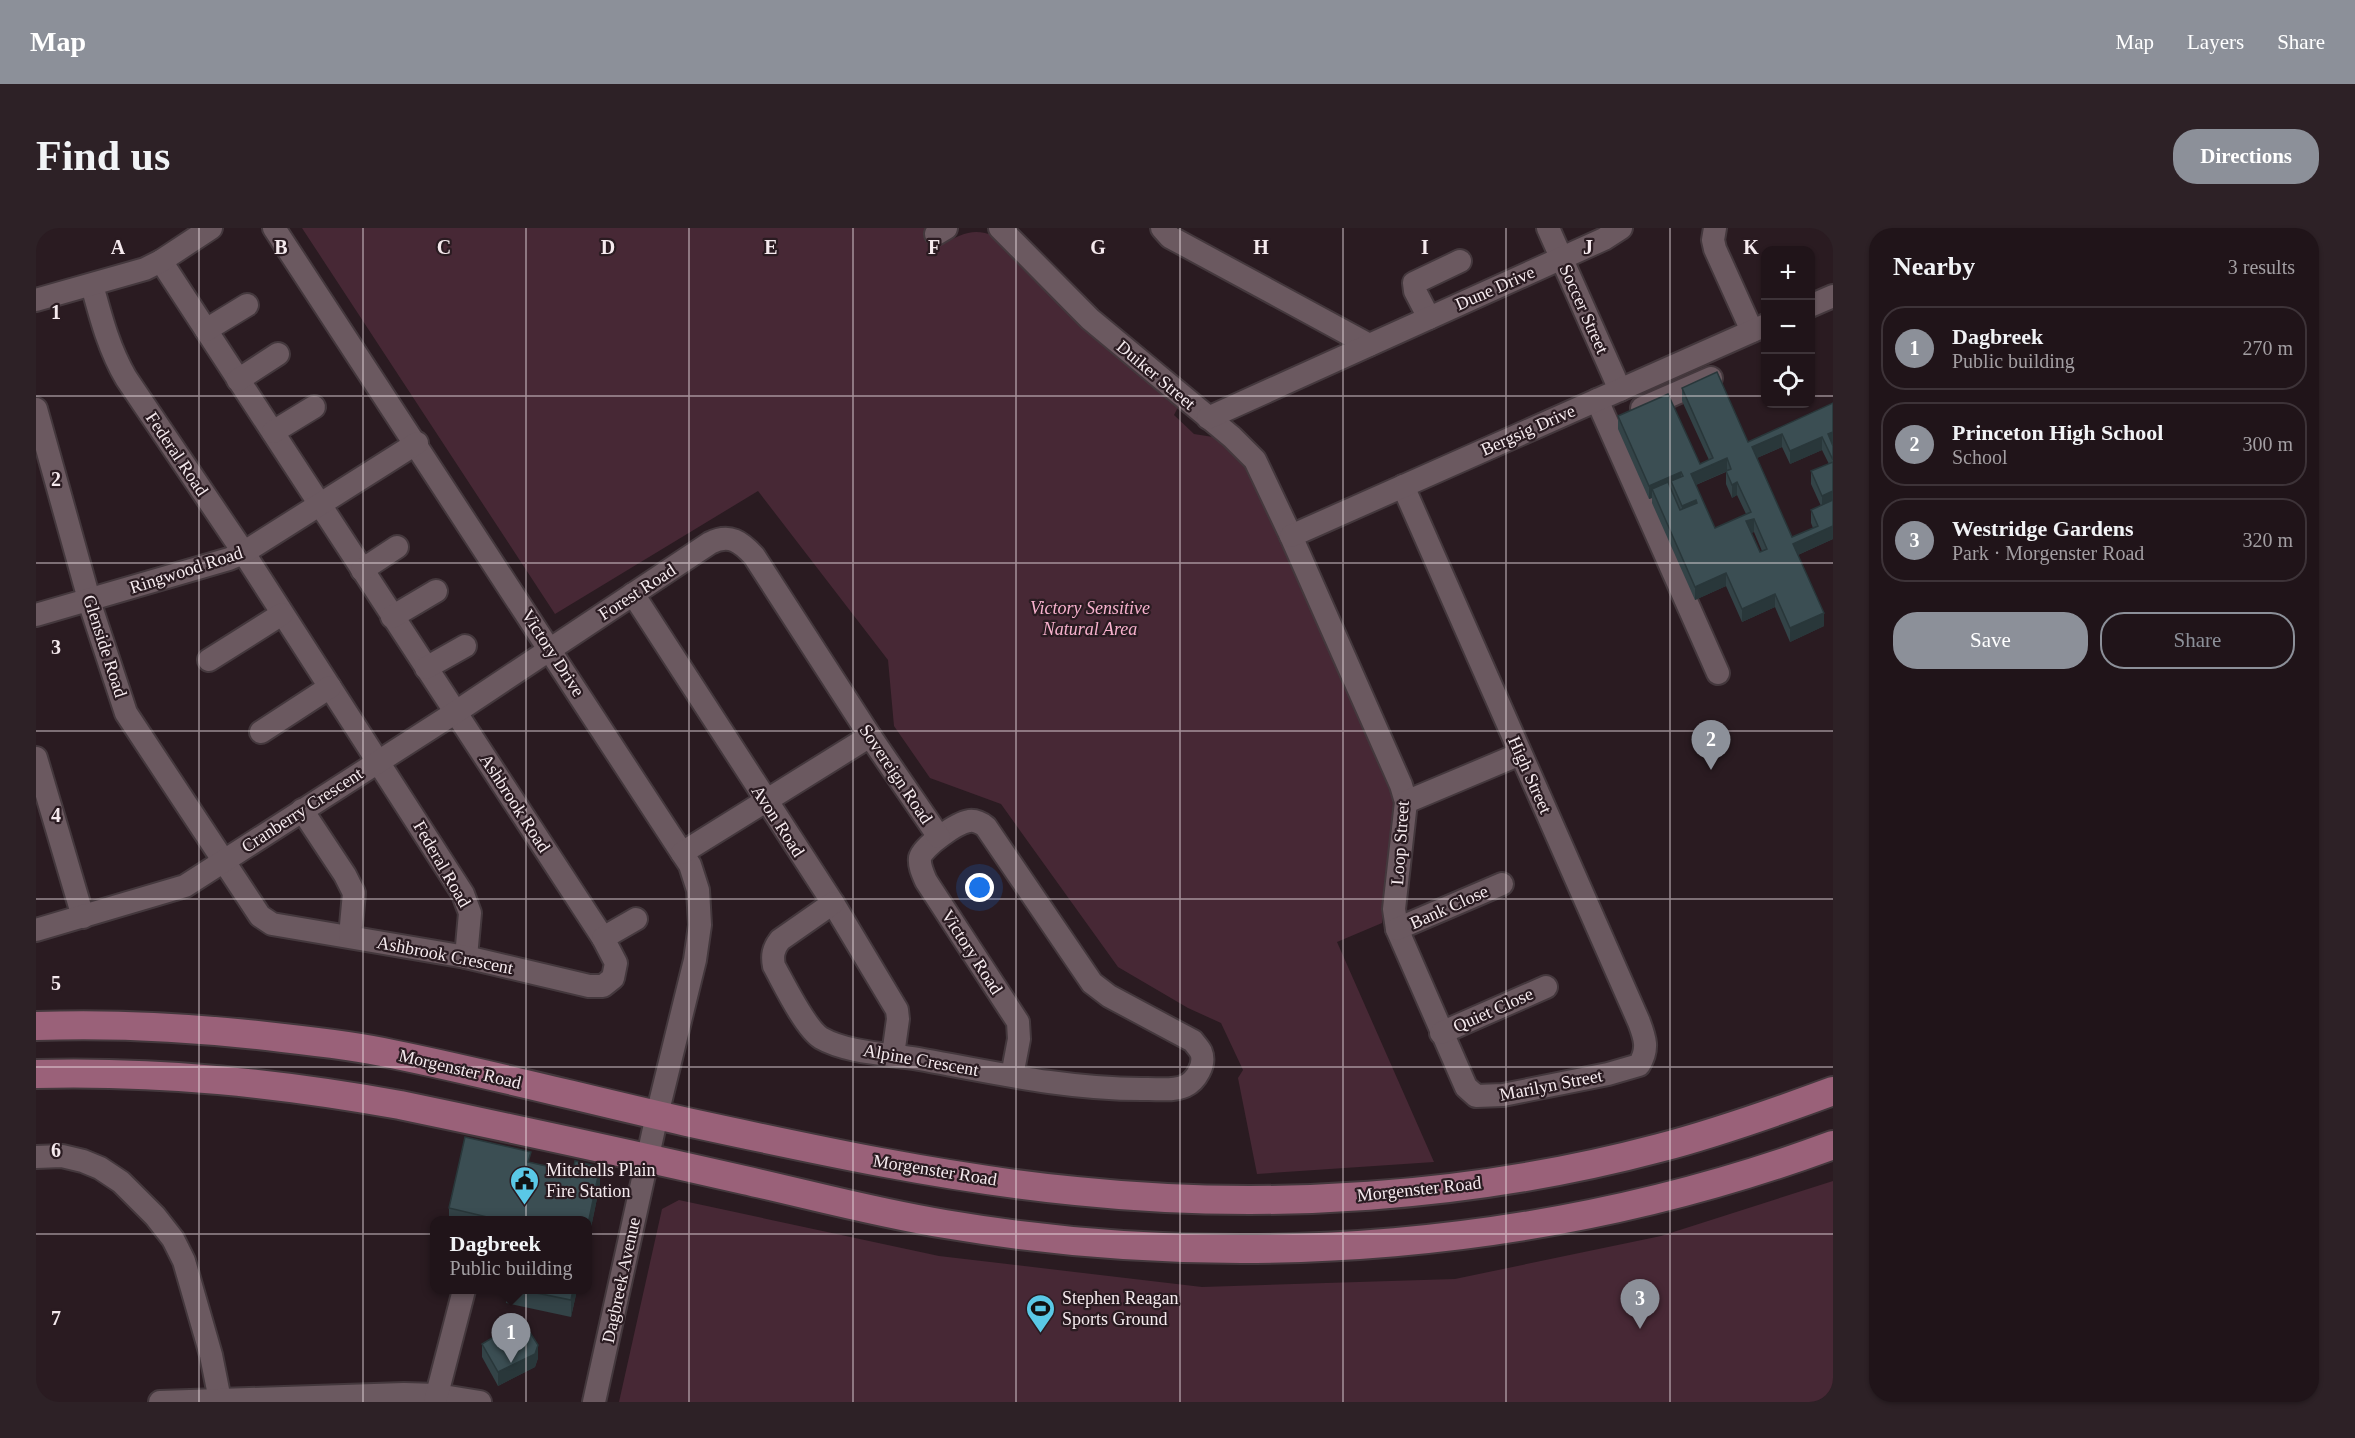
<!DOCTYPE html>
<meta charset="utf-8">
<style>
body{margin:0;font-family:"Times New Roman",serif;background:#2d2126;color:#f1f3f6}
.controls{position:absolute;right:18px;top:18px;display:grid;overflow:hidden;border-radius:12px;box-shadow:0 2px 4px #0004}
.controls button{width:54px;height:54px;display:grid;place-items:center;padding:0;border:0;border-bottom:2px solid #3d3338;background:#201419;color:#f1f3f6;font:30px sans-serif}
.you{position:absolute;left:944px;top:660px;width:21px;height:21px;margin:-15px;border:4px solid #fff;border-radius:50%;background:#1a73e8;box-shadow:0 0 0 9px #1a73e833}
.badge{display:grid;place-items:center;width:39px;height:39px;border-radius:50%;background:#8c9099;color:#fff;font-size:20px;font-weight:700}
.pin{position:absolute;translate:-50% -50px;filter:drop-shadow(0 2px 3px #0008)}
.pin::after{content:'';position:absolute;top:32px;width:21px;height:18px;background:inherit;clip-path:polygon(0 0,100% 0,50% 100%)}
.popup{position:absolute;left:394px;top:988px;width:162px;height:78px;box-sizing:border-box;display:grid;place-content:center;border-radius:12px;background:#201419;filter:drop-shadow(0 2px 4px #0005);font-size:20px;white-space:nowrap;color:#a29ea2}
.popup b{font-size:22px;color:#f1f3f6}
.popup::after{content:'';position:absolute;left:50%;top:100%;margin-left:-12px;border:12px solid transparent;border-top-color:#201419}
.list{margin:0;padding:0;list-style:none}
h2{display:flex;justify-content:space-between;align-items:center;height:78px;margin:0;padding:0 24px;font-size:26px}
h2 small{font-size:20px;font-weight:400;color:#a29ea2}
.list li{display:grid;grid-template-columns:39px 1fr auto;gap:18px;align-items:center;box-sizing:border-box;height:84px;margin:0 12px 12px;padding:0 12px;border:2px solid #3d3338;border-radius:24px}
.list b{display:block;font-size:22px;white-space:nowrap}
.list p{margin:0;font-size:20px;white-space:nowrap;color:#a29ea2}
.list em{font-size:20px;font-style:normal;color:#a29ea2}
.actions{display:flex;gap:12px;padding:18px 24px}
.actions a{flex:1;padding:14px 0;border:2px solid #8c9099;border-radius:24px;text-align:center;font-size:21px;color:#8c9099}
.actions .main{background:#8c9099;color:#fff}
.icon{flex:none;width:33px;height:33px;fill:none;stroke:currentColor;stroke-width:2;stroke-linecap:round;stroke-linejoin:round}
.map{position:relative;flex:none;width:1797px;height:1174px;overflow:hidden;border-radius:24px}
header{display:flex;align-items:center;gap:36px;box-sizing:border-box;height:84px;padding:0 30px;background:#8c9099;color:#fff}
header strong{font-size:28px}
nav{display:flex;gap:33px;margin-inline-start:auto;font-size:21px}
.intro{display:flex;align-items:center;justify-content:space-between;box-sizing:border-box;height:144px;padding:0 36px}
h1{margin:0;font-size:42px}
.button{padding:15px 27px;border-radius:24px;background:#8c9099;color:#fff;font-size:21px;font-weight:700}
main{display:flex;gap:36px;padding:0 36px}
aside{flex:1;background:#201419;border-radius:24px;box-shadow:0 2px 4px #0004}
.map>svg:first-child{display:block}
.green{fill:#472835}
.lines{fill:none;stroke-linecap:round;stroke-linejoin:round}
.minor-casing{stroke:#44383d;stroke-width:26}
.major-casing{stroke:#44383d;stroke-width:32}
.minor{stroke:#6b5960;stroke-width:22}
.major{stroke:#9a6179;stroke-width:28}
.wall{fill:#334347;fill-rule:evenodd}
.shaded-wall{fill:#29373a}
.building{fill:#3b4e53;stroke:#29373a;stroke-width:1.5;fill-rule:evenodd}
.grid{fill:none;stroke:#f5eaee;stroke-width:1.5;stroke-opacity:0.55}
.labels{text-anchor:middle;stroke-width:4.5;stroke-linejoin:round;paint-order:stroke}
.street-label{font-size:18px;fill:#f5eaee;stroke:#2a1b21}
.park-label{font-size:18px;font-style:italic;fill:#f8b2ce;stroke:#2a1b21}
.poi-label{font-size:18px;fill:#f5eaee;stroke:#2a1b21;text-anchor:start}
.grid-label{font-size:20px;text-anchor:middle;font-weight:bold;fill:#f5eaee;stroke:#2a1b21;stroke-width:4.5;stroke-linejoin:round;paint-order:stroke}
</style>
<header>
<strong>Map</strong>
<nav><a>Map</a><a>Layers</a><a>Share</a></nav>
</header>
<div class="intro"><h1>Find us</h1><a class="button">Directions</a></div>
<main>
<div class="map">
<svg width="1797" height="1174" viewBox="0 0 1797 1174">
<rect width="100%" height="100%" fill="#2a1b21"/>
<g class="green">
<path d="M266,0H896L906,17C927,5 937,0 959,8L1041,94L1142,179L1138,187L1158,206L1177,209L1212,238L1358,571L1346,695L1301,714L1398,934L1221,946L1202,850L1207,842L1185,795L1152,780L1082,739L965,576L894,550L858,498L852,432L722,263L519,386Z"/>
<path d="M1797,953V1174H583L626,981L643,972L903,1028L1166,1059L1419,1051L1625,1008Z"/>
</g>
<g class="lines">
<defs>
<g id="minor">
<path d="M238,0L646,625L654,637L662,662L664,697L659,732L621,887L558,1174"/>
<path d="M964,0L1054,91L1196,209L1219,232L1255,308L1365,557L1370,574L1358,681L1361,701L1430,859L1440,868L1467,867L1572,846L1603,837C1613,821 1609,810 1603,794L1367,258"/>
<path d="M1126,0L1134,9L1333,117"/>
<path d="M1512,0L1584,162"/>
<path d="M1679,0L1677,12L1679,21L1716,103"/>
<path d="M900,6L910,0"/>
<path d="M125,33L567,710"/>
<path d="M56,57C65,90 73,121 90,150L202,316L427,666L434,685L430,729"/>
<path d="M0,72L109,41L125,33L175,0"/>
<path d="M1774,78L1797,68"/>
<path d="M1393,90L1379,63L1378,55L1424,33"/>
<path d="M170,102L211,77"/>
<path d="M202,152L242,126"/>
<path d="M1561,172L1682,445"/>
<path d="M1606,180L1675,150"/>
<path d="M0,181L56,382L90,485L224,688L236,696L430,729L553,758H567L577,750L580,735L567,710L600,691"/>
<path d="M1172,190L1568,11L1585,0"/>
<path d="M237,204L278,179"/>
<path d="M1255,308L1730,97"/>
<path d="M326,342L361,319"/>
<path d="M597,366L797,675L861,782L862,791L857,827"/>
<path d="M0,387L193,331L207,325L381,215"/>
<path d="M356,389L400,363"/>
<path d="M173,432L246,386"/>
<path d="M390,440L429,418"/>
<path d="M225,504L294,459"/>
<path d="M0,530L47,689"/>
<path d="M1370,574L1484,526"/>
<path d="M266,582L309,647L318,665L314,708"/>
<path d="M646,625L834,508"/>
<path d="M797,675L744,712C737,721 736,728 738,738C748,756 769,800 785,810C811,825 853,826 883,831C959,845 1035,862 1112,861C1124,861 1138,863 1149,858C1160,853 1170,836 1165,824C1163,820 1159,816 1157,813L1073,768L1056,755L950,599C945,595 940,592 933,593C921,595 887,618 884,630C883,638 887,646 890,653L982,794L983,811L976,848"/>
<path d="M1361,701L1466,656"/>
<path d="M0,702L149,658L420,484L674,315C694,305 705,314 718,328L834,508L903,609"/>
<path d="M1405,805L1510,759"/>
<path d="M0,929L26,928L47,933L64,940L85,954L119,988L137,1011L148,1033L175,1127L184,1172"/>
<path d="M124,1174L368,1166L401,1167L444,1174"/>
<path d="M399,1174L428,1062"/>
</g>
<g id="major">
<path d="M0,798C83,795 165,800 247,810C284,814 320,818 356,826C455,846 553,872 651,894C780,922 909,950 1040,963C1232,983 1435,970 1623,920C1681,905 1740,884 1797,863"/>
<path d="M0,846C125,843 241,855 364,877C479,901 594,926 708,952C775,967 841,985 909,996C1205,1046 1515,1021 1797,917"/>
</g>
</defs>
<use href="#minor" class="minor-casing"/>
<use href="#major" class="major-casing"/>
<use href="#minor" class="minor"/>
<use href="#major" class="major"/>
</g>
<g class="wall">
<path d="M1646,160L1712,214L1797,175V311L1762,327L1788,398L1754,414L1739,379L1706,394L1690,358L1659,372L1616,275V270L1613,271L1582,201V188L1664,236L1673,232L1646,173ZM1746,219L1754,236L1786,222L1793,236L1775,243V256L1785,278L1775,282V295L1777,300L1756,309L1721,230ZM1690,244V256L1696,270L1701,267L1710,286L1679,300L1660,257ZM1718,304L1726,323L1724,324L1715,305Z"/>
<path d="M495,934L564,956L552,1014V993H413V980Z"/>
<path d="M470,1062H541L535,1089L470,1075Z"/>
<path d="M446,1116L502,1130L499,1139L462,1158L446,1129Z"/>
</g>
<g class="shaded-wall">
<path d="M1797,204V217L1792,206Z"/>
<path d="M1746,206V219L1716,232V219Z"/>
<path d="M1786,209V222L1754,236V223Z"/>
<path d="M1691,230V243L1655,259V246Z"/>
<path d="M1645,244V257L1635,253V262L1616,261V270L1613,271V258Z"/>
<path d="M1701,254V267L1696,270V257Z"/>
<path d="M1797,263V276L1786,281V268Z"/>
<path d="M1660,272V285L1646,291V278Z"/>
<path d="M1718,291V304L1710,306V293Z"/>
<path d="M1797,298V311L1757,329V316Z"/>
<path d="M1690,345V358L1659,372V359Z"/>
<path d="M1739,366V379L1706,394V381Z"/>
<path d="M1788,385V398L1754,414V400Z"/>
<path d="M564,939V956L552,1014V996Z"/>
<path d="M537,1062H541L535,1089V1072Z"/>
<path d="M502,1117V1130L499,1139L462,1158V1144Z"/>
</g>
<g class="building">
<path d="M1681,144L1712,214L1797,175V204L1792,206L1797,218V232L1786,209L1754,223L1746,206L1716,219L1756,309L1782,298L1775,282L1797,272V298L1757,316L1788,385L1754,400L1739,366L1706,381L1690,345L1659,359L1616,261L1632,254L1644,282L1661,275L1660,272L1646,278L1635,253L1647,248L1645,244L1613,258L1582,188L1632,166L1664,236L1677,230L1646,160ZM1691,230L1695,241L1690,243L1696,257L1701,254L1715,284L1679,300L1655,246ZM1718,291L1731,321L1724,324L1710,293Z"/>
<path d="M1797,234V263L1786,268L1775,243Z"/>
<path d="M429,909L495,924L492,934L537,944L539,933L564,939L552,996V993H468L413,980Z"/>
<path d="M486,1062H537L535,1072Z"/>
<path d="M486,1092L502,1117L499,1126L462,1144L446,1116Z"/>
</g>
<path class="grid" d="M163,0V1174M327,0V1174M490,0V1174M653,0V1174M817,0V1174M980,0V1174M1144,0V1174M1307,0V1174M1470,0V1174M1634,0V1174M0,168H1730M1774,168H1797M0,335H1797M0,503H1797M0,671H1797M0,839H1797M0,1006H1797"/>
<defs>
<symbol id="civic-pin" viewBox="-11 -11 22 30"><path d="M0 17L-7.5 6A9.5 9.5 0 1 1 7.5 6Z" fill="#5ac8e6" stroke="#2a1b21"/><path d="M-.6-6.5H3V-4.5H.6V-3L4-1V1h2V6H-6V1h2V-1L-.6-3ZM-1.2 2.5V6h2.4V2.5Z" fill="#111"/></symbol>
<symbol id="stadium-pin" viewBox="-11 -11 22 30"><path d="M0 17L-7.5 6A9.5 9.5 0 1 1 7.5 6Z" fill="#5ac8e6" stroke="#2a1b21"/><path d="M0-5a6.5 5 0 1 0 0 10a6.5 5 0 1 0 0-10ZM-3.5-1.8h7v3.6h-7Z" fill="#111"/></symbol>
</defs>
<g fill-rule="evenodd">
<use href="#civic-pin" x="472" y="936" width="33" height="45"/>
<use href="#stadium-pin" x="988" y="1064" width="33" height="45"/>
</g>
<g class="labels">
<g class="street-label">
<text transform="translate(1459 60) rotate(-24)" y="6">Dune Drive</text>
<text transform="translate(1548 81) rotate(66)" y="6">Soccer Street</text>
<text transform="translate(1120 147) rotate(40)" y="6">Duiker Street</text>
<text transform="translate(1492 202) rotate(-24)" y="6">Bergsig Drive</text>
<text transform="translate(141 226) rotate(56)" y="6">Federal Road</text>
<text transform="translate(150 342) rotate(-18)" y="6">Ringwood Road</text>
<text transform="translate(601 364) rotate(-33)" y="6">Forest Road</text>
<text transform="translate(69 418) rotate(72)" y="6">Glenside Road</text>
<text transform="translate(517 425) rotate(57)" y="6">Victory Drive</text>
<text transform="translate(860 546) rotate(56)" y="6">Sovereign Road</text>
<text transform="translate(1494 547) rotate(66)" y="6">High Street</text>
<text transform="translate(479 575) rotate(57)" y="6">Ashbrook Road</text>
<text transform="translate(266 582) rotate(-33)" y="6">Cranberry Crescent</text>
<text transform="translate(742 593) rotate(57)" y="6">Avon Road</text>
<text transform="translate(1364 615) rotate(-86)" y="6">Loop Street</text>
<text transform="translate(406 636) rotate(60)" y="6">Federal Road</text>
<text transform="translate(1413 679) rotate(-24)" y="6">Bank Close</text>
<text transform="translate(936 724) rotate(57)" y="6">Victory Road</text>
<text transform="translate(409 727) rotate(11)" y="6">Ashbrook Crescent</text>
<text transform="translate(1457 782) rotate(-24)" y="6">Quiet Close</text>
<text transform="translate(885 832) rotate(10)" y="6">Alpine Crescent</text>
<text transform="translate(424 841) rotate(13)" y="6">Morgenster Road</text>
<text transform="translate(1515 857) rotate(-11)" y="6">Marilyn Street</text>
<text transform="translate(899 942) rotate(9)" y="6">Morgenster Road</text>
<text transform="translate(1383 961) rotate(-6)" y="6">Morgenster Road</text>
<text transform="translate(585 1052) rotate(-78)" y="6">Dagbreek Avenue</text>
</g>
<g class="park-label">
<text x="1054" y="386">Victory Sensitive<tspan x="1054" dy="21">Natural Area</tspan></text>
</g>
<g class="poi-label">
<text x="510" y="948">Mitchells Plain<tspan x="510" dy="21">Fire Station</tspan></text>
<text x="1026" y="1076">Stephen Reagan<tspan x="1026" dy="21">Sports Ground</tspan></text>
</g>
</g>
<g class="grid-label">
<text x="82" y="26">A</text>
<text x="245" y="26">B</text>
<text x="408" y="26">C</text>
<text x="572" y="26">D</text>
<text x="735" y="26">E</text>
<text x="898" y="26">F</text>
<text x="1062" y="26">G</text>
<text x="1225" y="26">H</text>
<text x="1389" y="26">I</text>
<text x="1552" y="26">J</text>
<text x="1715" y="26">K</text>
<text x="20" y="91">1</text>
<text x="20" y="258">2</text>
<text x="20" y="426">3</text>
<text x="20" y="594">4</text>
<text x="20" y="762">5</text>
<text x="20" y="929">6</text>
<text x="20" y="1097">7</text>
</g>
</svg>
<div class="controls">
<button>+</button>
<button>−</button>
<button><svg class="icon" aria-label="locate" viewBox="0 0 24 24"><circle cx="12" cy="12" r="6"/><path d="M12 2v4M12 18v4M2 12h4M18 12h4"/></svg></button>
</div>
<div class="you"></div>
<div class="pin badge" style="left:475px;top:1135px">1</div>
<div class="popup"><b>Dagbreek</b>Public building</div>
<div class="pin badge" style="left:1675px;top:542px">2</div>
<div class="pin badge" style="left:1604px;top:1101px">3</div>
</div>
<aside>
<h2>Nearby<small>3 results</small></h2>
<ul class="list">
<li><span class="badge">1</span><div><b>Dagbreek</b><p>Public building</p></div><em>270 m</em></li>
<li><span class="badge">2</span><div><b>Princeton High School</b><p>School</p></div><em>300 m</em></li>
<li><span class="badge">3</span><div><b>Westridge Gardens</b><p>Park · Morgenster Road</p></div><em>320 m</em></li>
</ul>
<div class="actions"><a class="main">Save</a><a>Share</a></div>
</aside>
</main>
